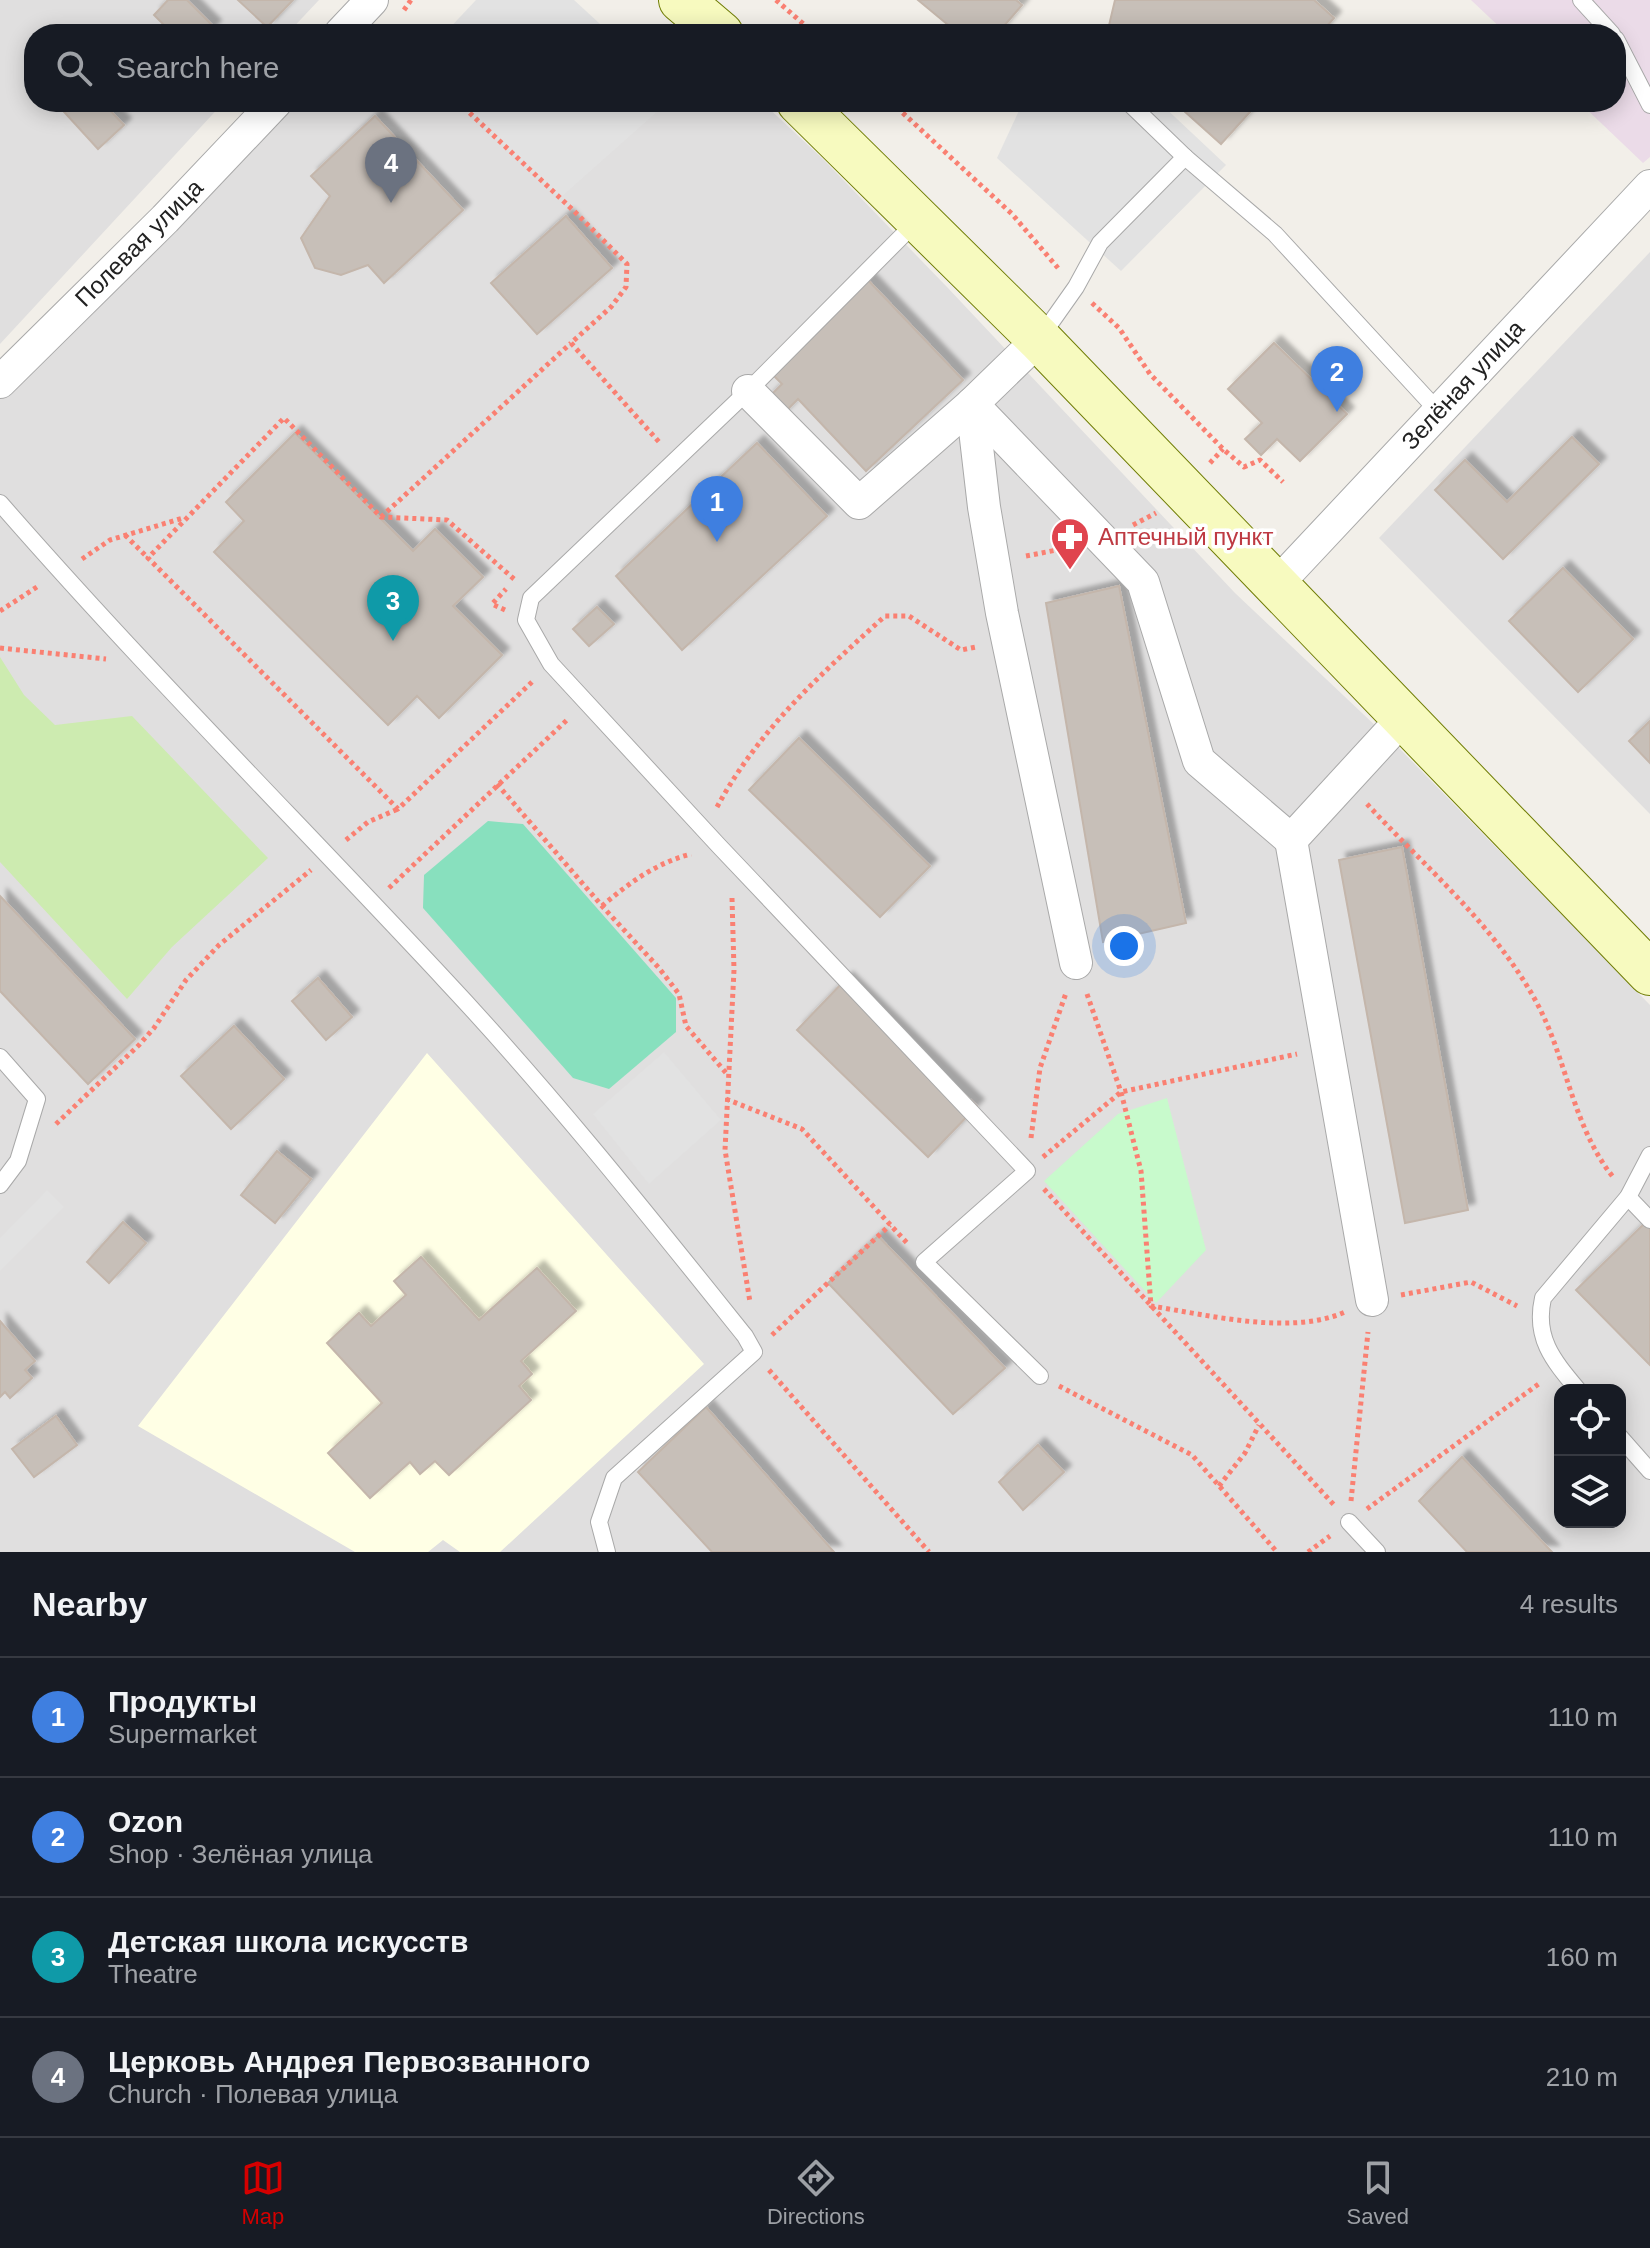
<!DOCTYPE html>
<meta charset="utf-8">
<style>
body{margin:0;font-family:Helvetica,sans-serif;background:#242831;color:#f1f3f6}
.controls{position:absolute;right:24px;bottom:24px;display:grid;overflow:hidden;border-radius:16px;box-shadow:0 4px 20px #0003}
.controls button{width:72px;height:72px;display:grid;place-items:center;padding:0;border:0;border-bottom:2px solid #363941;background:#171b24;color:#f1f3f6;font:40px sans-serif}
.you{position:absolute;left:1124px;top:946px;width:28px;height:28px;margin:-20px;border:6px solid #fff;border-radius:50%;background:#1a73e8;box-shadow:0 0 0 12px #1a73e833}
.badge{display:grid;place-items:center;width:52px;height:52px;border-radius:50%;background:#d40000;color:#fff;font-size:26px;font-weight:700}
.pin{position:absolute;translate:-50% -66px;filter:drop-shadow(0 2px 4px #0008)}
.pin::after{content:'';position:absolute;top:42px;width:28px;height:24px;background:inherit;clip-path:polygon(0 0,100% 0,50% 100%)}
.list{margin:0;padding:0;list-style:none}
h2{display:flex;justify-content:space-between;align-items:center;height:104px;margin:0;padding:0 32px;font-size:34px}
h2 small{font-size:26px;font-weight:400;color:#9ea1a6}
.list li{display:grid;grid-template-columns:52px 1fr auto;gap:24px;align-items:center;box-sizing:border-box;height:120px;padding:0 32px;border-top:2px solid #363941}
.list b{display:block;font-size:30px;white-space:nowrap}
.list p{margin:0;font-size:26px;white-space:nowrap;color:#9ea1a6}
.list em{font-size:26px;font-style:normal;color:#9ea1a6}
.icon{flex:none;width:44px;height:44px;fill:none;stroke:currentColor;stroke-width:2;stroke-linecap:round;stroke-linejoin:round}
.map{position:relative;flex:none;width:1650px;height:1552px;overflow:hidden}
.search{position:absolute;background:#171b24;box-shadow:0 4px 20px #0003;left:24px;right:24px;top:24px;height:88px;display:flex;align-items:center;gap:20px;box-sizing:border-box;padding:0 28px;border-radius:32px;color:#9ea1a6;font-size:30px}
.sheet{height:584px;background:#171b24}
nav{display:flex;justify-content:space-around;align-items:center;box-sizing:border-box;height:112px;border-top:2px solid #363941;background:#171b24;font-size:22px;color:#9ea1a6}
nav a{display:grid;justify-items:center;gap:4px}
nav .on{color:#d40000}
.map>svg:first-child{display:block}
.residential{fill:#e0dfdf;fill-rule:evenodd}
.industrial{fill:#ebdbe8}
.education{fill:#ffffe5}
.grass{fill:#cdebb0}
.park{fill:#c8facc}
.pitch{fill:#88e0be}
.parking{fill:#e2e2e2}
.building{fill:#c7bfb8;stroke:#c4b6ab;stroke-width:2;filter:url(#shadow)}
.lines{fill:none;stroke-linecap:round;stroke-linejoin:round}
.lane-casing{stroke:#a9a9a9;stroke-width:18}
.street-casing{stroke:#a9a9a9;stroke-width:34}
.secondary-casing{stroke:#707d05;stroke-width:46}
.path{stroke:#fa8072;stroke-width:5;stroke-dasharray:4 4;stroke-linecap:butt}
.lane{stroke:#fff;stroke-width:16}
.street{stroke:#fff;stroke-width:32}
.secondary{stroke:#f7fabf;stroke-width:44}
.labels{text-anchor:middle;stroke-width:7;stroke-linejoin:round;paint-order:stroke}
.street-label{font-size:24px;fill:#222;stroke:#fff}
.health-label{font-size:24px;fill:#be3a42;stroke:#fff;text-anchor:start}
</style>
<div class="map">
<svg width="1650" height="1552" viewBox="0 0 1650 1552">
<defs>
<filter id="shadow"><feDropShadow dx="7" dy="-7" stdDeviation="2" flood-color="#0004"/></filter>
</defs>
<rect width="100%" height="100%" fill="#f2efe9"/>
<g class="residential">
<path d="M0,0H319L287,34H34V102H224L0,344Z"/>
<path d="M276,102H762L823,159L947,287L1235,593L1399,748L1650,1005V1552H0V392ZM1560,1390H1620V1522H1560Z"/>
<path d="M1650,252V814L1379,538Z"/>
</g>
<path class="industrial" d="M1471,0H1650V157L1643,163L1579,102H1616V34H1507Z"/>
<path class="education" d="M427,1053L704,1364L500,1552H460L443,1540L428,1552H355L138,1426Z"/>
<path class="grass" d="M0,657L24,695L55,725L132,716L268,858L172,947L127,999L0,862Z"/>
<path class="park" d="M1167,1098L1206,1250L1156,1303L1044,1181L1118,1114Z"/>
<path class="pitch" d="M488,821L523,824L676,998V1032L609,1089L573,1078L423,908L424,875Z"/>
<g class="parking">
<path d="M476,0H574L611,34H444Z"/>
<path d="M457,102H668L560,198Z"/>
<path d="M1023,102H1159L1226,165L1121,271L997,158Z"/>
<path d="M664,1052L721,1120L649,1184L593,1114Z"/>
<path d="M47,1190L64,1207L0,1271V1238Z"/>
</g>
<g class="building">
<path d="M168,0H187L214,27L207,34H173L154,15Z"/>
<path d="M238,0H293L267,27Z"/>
<path d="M918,0H1016L1022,5L997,34H959Z"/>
<path d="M1115,0H1314L1334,18L1320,34H1107Z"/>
<path d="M55,102H102L124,125L98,149Z"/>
<path d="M1174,102H1259L1221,144Z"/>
<path d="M375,116L463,210L384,283L368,265L341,275L315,268L301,238L330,196L311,176Z"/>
<path d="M566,216L612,268L537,334L491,283Z"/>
<path d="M865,277L963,380L866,471L798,399L781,416L767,399L782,384L771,373Z"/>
<path d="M1274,343L1347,414L1300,461L1277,439L1261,455L1245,439L1262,423L1228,389Z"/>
<path d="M295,433L413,551L435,529L483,577L453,606L502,655L439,718L417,696L388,725L214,552L244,521L226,502Z"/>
<path d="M1572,437L1599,464L1503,559L1435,490L1465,460L1507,502Z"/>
<path d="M757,443L827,516L682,650L616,576Z"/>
<path d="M1563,568L1633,639L1578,692L1509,621Z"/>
<path d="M1119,586L1186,923L1103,942L1046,603Z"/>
<path d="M597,607L614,624L589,646L573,629Z"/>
<path d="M1650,721V763L1629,741Z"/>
<path d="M799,738L930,866L880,917L749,790Z"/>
<path d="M1402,847L1468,1210L1405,1223L1339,860Z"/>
<path d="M0,896L135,1039L88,1084L0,991Z"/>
<path d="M318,978L352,1017L326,1040L292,1001Z"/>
<path d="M846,979L977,1106L928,1157L797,1030Z"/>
<path d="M234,1026L284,1079L231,1129L181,1076Z"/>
<path d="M277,1151L311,1179L275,1223L241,1195Z"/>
<path d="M1648,1220L1650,1223V1365L1576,1290Z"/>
<path d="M123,1222L146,1243L109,1283L87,1262Z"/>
<path d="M878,1236L1005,1368L953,1414L828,1283Z"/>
<path d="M421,1257L479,1320L537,1268L576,1311L521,1361L532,1374L519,1386L531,1400L449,1475L435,1461L420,1474L410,1462L370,1498L328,1453L382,1403L327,1343L359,1313L371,1326L406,1295L394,1281Z"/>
<path d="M0,1321L35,1361L25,1370L32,1378L10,1398L5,1392L0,1397Z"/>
<path d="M706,1407L834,1552H712L638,1472Z"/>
<path d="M56,1416L77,1445L34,1477L12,1449Z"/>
<path d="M1038,1445L1064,1472L1023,1510L999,1482Z"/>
<path d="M1462,1457L1552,1552H1467L1419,1501Z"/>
</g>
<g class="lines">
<defs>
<g id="lane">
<path d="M1581,0L1612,34"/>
<path d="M1616,39L1650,105"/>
<path d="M1128,102L1185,157L1275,234L1438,411"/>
<path d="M916,222L748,391L531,598L526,620L551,664L719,846L1027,1171L924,1262L1040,1376"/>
<path d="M1040,338L1076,287L1100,243L1185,157"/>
<path d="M0,503C143,667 297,821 445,980C551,1093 648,1215 745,1336L754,1352L614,1478L599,1522L607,1552"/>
<path d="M0,1057L37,1099L18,1161L0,1185"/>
<path d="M1628,1197L1650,1220"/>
<path d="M1578,1390C1553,1360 1534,1338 1543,1298L1628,1197L1650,1155"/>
<path d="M1620,1437L1650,1471"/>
<path d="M1349,1522L1377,1552"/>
</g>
<g id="street">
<path d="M340,34L372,0"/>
<path d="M1039,339L972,404L1143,582L1199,761L1291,840"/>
<path d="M0,382L165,219L276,102"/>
<path d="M748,391L859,503L972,404"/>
<path d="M972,404L984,507L1002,613L1076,963"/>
<path d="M1277,584L1650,186"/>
<path d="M1372,1300L1291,840L1404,717"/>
</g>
<g id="secondary">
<path d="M681,0L721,34"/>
<path d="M799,102L1039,339L1650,973"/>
</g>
</defs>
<use href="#lane" class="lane-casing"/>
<use href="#street" class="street-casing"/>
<use href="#secondary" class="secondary-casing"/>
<g class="path">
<path d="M776,0L815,34"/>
<path d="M404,10L411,0"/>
<path d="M458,102L574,211L627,264L626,287L611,307L571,343L659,442"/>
<path d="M891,102L1012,214L1058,268"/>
<path d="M1092,303L1119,328L1150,374L1223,449L1244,467L1260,460L1283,482"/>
<path d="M1210,463L1223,449"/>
<path d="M381,517L571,343"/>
<path d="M1133,525L1156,513"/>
<path d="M125,535L148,558"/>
<path d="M1026,556L1067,548"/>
<path d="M82,559L110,540L183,518"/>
<path d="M514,579L447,520L381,517L284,418L148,558L398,809L533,681"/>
<path d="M505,610L492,604L506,589"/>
<path d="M0,611L40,585"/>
<path d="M0,648L106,659"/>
<path d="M497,784L602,906L659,968L679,994L686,1026L727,1074"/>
<path d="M1367,804C1427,869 1499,929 1540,1009C1567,1063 1574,1128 1613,1177"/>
<path d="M717,807C760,728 820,675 885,616H909L961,650L976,647"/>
<path d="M346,840L368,822L398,809"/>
<path d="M389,888L568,719"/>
<path d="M732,898L734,970L725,1150L750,1302"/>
<path d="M602,906C629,883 656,863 691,854"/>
<path d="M1087,994L1121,1092L1141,1171L1151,1306C1209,1315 1290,1336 1345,1312"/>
<path d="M726,1099L802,1129L908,1244"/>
<path d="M56,1124L139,1045L154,1028L186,980L219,945L311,870"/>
<path d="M1031,1138L1040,1068L1066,993"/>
<path d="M1043,1157L1121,1092L1297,1054"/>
<path d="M1044,1189L1335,1506"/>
<path d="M1401,1295L1471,1282L1517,1306"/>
<path d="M772,1335L890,1225"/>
<path d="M769,1370L929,1552"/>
<path d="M1059,1386L1192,1455L1277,1552"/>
<path d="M1219,1486L1245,1453L1259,1425"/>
<path d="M1351,1501L1368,1332"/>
<path d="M1367,1509L1540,1383"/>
<path d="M1308,1552L1330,1536"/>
</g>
<use href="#lane" class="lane"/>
<use href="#street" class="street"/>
<use href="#secondary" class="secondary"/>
</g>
<defs>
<symbol id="pharmacy-pin" viewBox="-11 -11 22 30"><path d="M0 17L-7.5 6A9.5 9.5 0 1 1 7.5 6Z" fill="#e0444e" stroke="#fff"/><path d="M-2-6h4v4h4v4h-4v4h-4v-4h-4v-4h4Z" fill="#fff"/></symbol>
</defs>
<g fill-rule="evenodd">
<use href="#pharmacy-pin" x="1048" y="515" width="44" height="60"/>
</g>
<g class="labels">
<g class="street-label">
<text transform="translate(139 243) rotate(-45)" y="8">Полевая улица</text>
<text transform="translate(1463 385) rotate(-47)" y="8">Зелёная улица</text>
</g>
<g class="health-label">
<text x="1098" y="545">Аптечный пункт</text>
</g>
</g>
</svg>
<div class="controls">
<button><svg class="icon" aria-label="locate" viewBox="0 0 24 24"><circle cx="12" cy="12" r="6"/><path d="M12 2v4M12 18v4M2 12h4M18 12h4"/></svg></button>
<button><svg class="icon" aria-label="layers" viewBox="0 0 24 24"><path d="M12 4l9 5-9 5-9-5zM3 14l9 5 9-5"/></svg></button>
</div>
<div class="you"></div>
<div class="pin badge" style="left:717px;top:542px;background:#3f7fe0">1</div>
<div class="pin badge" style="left:1337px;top:412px;background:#3f7fe0">2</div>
<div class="pin badge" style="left:393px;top:641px;background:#0f9aa8">3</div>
<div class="pin badge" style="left:391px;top:203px;background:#6b7280">4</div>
<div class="search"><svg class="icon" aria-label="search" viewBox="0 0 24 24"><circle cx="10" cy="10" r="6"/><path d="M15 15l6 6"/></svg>Search here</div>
</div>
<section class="sheet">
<h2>Nearby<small>4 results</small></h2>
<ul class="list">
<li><span class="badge" style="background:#3f7fe0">1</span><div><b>Продукты</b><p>Supermarket</p></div><em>110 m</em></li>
<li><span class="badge" style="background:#3f7fe0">2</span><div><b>Ozon</b><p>Shop · Зелёная улица</p></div><em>110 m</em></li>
<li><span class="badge" style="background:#0f9aa8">3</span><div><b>Детская школа искусств</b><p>Theatre</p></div><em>160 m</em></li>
<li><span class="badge" style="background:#6b7280">4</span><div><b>Церковь Андрея Первозванного</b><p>Church · Полевая улица</p></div><em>210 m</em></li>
</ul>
</section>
<nav>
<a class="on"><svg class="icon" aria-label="map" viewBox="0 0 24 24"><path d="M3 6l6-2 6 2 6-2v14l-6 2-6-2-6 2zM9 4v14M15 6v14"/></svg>Map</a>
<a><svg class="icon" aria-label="directions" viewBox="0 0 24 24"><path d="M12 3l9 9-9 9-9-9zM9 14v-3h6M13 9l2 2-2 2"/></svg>Directions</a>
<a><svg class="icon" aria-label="saved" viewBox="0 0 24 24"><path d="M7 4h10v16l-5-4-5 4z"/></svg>Saved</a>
</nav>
